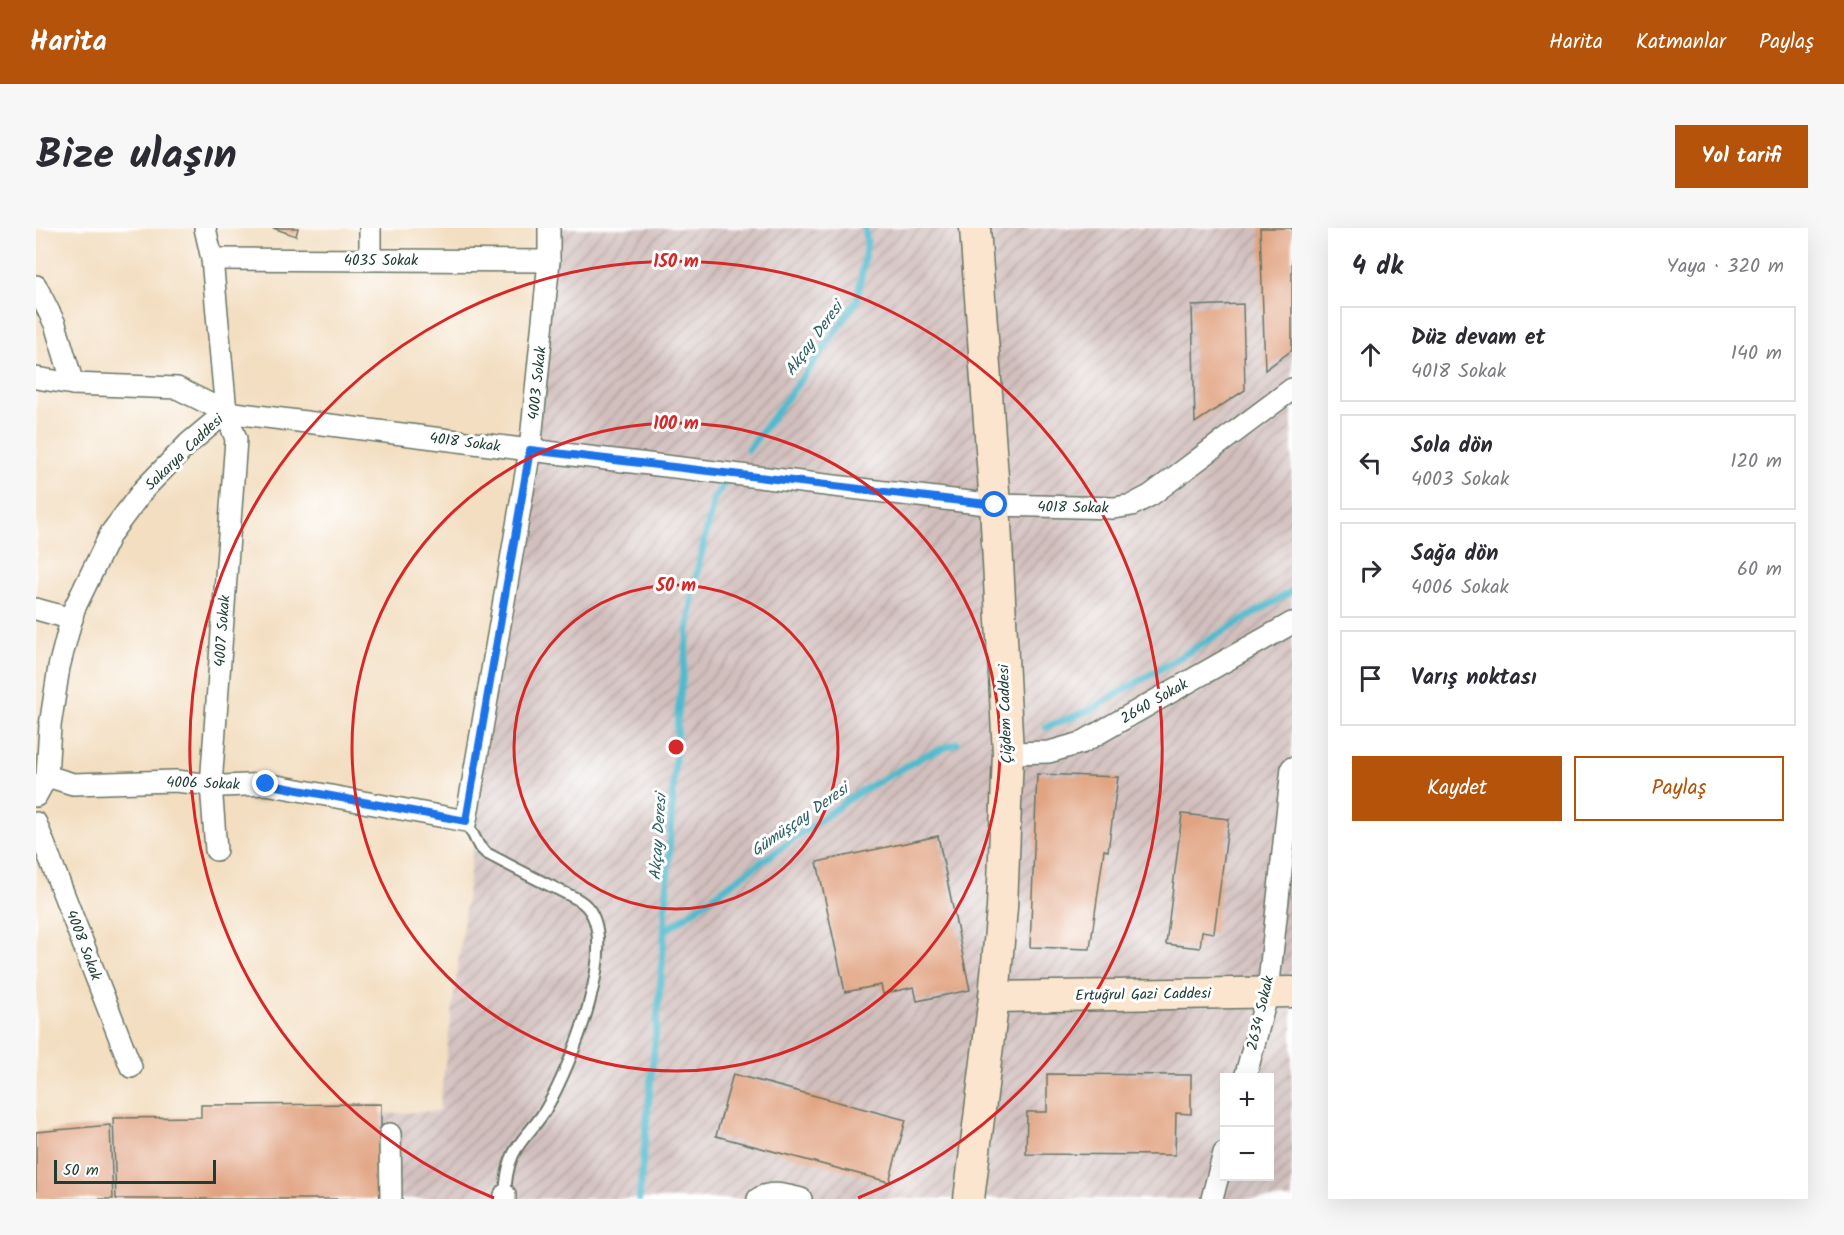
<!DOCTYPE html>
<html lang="tr">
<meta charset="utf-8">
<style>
body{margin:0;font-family:Kalam,sans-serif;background:#f7f7f7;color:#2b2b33}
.controls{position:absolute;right:18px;bottom:18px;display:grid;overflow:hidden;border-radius:0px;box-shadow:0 6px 24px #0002}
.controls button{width:54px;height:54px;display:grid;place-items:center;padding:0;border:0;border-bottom:2px solid #e1e1e2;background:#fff;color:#2b2b33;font:30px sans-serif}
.scale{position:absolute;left:18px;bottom:15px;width:162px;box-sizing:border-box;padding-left:6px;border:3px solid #1f3d34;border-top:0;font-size:16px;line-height:21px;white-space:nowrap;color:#1f3d34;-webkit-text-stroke:4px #fff;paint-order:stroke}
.stop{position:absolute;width:18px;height:18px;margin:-14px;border:4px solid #1a73e8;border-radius:50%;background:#fff}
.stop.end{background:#1a73e8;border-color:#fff;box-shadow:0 2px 6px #0008}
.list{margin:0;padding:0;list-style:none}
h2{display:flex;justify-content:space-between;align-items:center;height:78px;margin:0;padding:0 24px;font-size:26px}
h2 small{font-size:20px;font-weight:400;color:#7c7c81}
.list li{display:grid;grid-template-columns:39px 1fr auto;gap:18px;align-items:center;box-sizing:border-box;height:96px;margin:0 12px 12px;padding:0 12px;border:2px solid #e1e1e2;border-radius:0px}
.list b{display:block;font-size:22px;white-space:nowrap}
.list p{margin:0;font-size:20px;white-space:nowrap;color:#7c7c81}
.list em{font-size:20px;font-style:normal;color:#7c7c81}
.actions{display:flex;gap:12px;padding:18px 24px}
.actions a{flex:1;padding:14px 0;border:2px solid #b45309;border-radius:0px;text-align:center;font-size:21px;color:#b45309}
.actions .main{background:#b45309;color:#fff}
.icon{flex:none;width:33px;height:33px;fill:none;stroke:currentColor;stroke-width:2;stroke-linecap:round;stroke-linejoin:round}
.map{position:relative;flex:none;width:1256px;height:971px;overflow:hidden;border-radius:0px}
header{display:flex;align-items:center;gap:36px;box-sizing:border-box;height:84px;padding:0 30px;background:#b45309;color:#fff}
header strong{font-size:28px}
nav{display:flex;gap:33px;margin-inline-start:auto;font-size:21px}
.intro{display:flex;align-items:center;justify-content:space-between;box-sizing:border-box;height:144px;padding:0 36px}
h1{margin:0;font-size:42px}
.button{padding:15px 27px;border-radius:0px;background:#b45309;color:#fff;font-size:21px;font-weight:700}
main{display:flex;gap:36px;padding:0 36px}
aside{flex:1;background:#fff;border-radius:0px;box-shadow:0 6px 24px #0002}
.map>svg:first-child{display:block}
.industrial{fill:url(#industrial-furrows);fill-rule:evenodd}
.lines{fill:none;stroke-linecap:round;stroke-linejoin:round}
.stream{stroke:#4fbacc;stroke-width:7}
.building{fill:#e1a381}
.lane-casing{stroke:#697565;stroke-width:14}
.street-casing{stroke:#697565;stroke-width:24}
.secondary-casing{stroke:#697565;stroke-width:33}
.lane{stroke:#fff;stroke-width:10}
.street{stroke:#fff;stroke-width:21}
.secondary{stroke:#fbe5cf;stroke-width:30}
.route{stroke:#1a73e8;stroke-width:8}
.ring{fill:none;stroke:#d62828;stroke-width:3}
.labels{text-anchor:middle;stroke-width:6;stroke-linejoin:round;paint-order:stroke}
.street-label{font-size:15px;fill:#1f3d34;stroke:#fff}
.water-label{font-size:16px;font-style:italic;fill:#2d6262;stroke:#fff}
.centre{fill:#d62828;stroke:#fff;stroke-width:3}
.ring-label{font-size:18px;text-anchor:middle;font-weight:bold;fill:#d62828;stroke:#fff;stroke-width:6;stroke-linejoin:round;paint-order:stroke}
</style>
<header>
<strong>Harita</strong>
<nav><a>Harita</a><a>Katmanlar</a><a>Paylaş</a></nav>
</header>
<div class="intro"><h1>Bize ulaşın</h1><a class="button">Yol tarifi</a></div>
<main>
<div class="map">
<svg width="1256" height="971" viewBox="0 0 1256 971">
<defs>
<pattern id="industrial-furrows" width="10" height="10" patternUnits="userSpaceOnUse" patternTransform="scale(1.5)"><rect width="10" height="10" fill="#d1bfbd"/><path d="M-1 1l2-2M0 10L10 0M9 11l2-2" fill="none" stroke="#a99c9a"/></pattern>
</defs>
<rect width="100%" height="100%" fill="#fff"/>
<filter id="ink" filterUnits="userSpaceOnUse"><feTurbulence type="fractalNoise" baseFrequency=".0167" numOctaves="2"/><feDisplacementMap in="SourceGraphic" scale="12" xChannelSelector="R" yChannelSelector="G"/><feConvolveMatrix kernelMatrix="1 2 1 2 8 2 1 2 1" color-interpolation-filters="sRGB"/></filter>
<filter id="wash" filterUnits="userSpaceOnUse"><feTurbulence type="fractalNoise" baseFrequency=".008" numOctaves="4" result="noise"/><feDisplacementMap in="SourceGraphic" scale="24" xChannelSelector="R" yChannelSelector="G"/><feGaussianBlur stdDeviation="1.35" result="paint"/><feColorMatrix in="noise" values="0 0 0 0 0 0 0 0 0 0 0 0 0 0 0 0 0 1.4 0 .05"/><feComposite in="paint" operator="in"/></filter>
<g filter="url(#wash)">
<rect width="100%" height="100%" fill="#f3dec1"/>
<path class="industrial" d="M513,0H1256V971H0V905L156,895L403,883L513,33ZM1188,850H1234V948H1188Z"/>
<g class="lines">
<g class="stream">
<path d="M712,222L784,126L821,72L831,15L829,0"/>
<path d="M1010,499L1054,482L1256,363"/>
<path d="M629,703L820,566L890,527L921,515"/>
<path d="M603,971L626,740L642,485L658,358L678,270L689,254"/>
</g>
</g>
<g id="blocks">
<g class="building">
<path d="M237,0H262L260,8Z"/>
<path d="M1224,0H1256V122L1229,142Z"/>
<path d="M1207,76L1209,162L1159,195L1156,78Z"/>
<path d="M1001,546L1082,549L1072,623L1068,622L1054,721L994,719Z"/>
<path d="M1146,586L1193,591L1178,705L1166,703L1164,720L1130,716Z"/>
<path d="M902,608L934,762L881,773L878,759L847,766L845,757L809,764L781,634Z"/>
<path d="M697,846L870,892L853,954L680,908Z"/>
<path d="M1011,846L1155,847V886L1140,885L1139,927L990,926L991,884H1011Z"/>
<path d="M345,876V971H80L77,890L165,889V877Z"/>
<path d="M74,897L77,971H0V904Z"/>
</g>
</g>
</g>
<g filter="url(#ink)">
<use href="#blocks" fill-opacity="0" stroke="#697565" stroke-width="1.5"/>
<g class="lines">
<defs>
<path id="lane" d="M430,593L443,618L450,625C473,637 496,649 519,660C528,665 540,669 547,675C589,709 533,841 511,879C502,897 485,909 477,927C471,940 470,954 469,967"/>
<g id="street">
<path d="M334,0V32"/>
<path d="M176,31L513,33"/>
<path d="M0,58L19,96L37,156"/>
<path d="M0,150L37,156L141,160L190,184L494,222L959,277L1078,280L1096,277L1115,267L1256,161"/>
<path d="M0,381L36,391"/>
<path d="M972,525L1013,524L1045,515L1256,395"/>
<path d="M11,548L37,556L139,553L187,558L230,556L430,593L494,222L513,33V0"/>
<path d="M0,568L11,548L14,498L23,439L38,381L75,305L108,261L153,215L190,184L176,31L169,0"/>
<path d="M0,595L95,839"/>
<path d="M180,622L175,557L200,211L190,184"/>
<path d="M1209,850L1232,764L1256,540"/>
<path d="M354,906L355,971"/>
<path d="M469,967V971"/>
<path d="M722,971C735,962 751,968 765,971"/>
<path d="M1176,971L1188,925"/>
</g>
<g id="secondary">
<path d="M958,769L1256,764"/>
<path d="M933,971L958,769L966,680L972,525L959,277L939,0"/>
</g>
</defs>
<use href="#lane" class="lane-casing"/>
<use href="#street" class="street-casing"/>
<use href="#secondary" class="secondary-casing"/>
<use href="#lane" class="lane"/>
<use href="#street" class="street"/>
<use href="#secondary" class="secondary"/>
</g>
</g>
<g class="lines" filter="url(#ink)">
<path class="route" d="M230,556L430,593L494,222L959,277"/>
</g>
<g class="ring">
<circle cx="640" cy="519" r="162"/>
<circle cx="640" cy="519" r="324"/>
<path d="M458 970A486 486 0 1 1 822 970"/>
</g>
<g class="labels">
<g class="street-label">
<text x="345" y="37">4035 Sokak</text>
<text transform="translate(501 155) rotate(-84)" y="5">4003 Sokak</text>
<text transform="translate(429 214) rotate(7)" y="5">4018 Sokak</text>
<text transform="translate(148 224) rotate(-44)" y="5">Sakarya Caddesi</text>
<text transform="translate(1037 279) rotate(1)" y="5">4018 Sokak</text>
<text transform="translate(186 403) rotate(-86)" y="5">4007 Sokak</text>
<text transform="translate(1118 473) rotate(-30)" y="5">2640 Sokak</text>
<text transform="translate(969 486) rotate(-92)" y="5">Çiğdem Caddesi</text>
<text transform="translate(167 555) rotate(2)" y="5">4006 Sokak</text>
<text transform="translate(48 717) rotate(69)" y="5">4008 Sokak</text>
<text transform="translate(1107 766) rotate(-1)" y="5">Ertuğrul Gazi Caddesi</text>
<text transform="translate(1224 785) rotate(-77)" y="5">2634 Sokak</text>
</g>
<g class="water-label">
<text transform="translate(777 110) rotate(-54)" y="6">Akçay Deresi</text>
<text transform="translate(763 591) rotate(-35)" y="6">Gümüşçay Deresi</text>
<text transform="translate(621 609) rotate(-86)" y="6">Akçay Deresi</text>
</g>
</g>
<circle cx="640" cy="519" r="9" class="centre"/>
<g class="ring-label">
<text x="640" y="39">150 m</text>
<text x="640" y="201">100 m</text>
<text x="640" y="363">50 m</text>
</g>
</svg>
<div class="controls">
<button>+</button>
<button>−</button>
</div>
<div class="scale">50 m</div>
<div class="stop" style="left:959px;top:277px"></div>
<div class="stop end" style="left:230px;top:556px"></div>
</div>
<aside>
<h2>4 dk<small>Yaya · 320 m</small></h2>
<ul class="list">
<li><svg class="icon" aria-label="ahead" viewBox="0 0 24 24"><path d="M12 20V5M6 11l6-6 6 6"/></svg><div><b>Düz devam et</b><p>4018 Sokak</p></div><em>140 m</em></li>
<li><svg class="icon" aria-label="left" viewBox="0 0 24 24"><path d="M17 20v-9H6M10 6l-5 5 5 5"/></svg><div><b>Sola dön</b><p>4003 Sokak</p></div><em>120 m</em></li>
<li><svg class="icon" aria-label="right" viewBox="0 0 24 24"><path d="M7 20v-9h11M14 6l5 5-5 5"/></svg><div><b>Sağa dön</b><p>4006 Sokak</p></div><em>60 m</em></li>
<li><svg class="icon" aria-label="arrive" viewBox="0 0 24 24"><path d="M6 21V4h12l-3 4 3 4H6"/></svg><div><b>Varış noktası</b></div></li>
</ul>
<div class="actions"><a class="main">Kaydet</a><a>Paylaş</a></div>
</aside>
</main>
